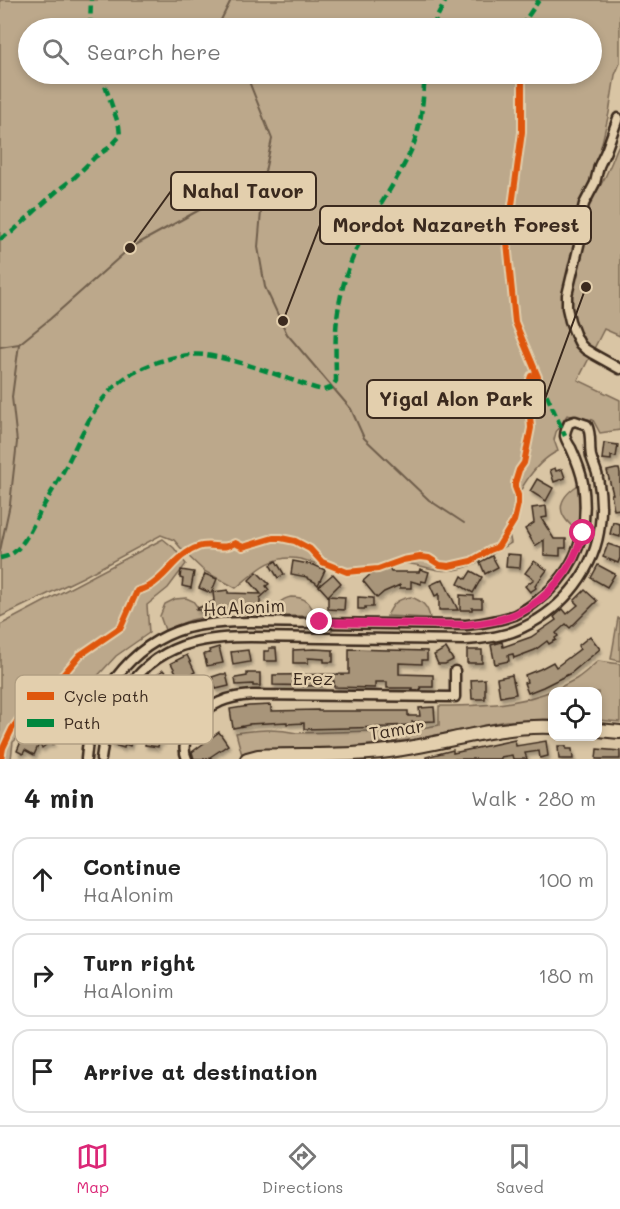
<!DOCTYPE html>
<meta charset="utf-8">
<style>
body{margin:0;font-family:Mali,sans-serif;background:#f2f2f2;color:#222}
.controls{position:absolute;right:18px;bottom:18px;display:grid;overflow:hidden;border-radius:12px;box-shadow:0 3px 9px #0003}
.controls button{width:54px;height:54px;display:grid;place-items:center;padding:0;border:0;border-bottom:2px solid #e0e0e0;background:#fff;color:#222;font:30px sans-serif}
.stop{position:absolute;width:18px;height:18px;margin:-14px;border:4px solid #db2777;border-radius:50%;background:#fff}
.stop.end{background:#db2777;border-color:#fff;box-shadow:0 2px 6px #0008}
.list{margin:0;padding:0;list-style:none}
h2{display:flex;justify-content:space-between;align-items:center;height:78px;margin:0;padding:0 24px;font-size:26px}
h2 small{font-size:20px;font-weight:400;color:#767676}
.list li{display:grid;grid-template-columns:39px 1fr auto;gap:18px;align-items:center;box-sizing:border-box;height:84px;margin:0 12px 12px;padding:0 12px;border:2px solid #e0e0e0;border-radius:18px}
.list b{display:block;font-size:22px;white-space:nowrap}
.list p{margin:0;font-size:20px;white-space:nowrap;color:#767676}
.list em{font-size:20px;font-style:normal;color:#767676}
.icon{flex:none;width:33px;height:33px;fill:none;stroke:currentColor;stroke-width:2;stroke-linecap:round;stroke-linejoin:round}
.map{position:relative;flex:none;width:620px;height:759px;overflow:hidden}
.search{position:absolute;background:#fff;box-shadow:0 3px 9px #0003;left:18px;right:18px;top:18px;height:66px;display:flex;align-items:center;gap:15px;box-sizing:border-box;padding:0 21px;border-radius:33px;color:#767676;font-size:22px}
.sheet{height:366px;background:#fff}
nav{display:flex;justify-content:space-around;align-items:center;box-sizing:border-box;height:84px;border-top:2px solid #e0e0e0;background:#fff;font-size:16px;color:#767676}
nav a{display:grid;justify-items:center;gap:3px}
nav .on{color:#db2777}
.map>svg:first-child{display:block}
.green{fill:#bca88b;stroke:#7c6954;stroke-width:1.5;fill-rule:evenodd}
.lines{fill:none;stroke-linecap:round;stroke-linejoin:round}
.stream{stroke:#705e4c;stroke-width:2}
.building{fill:#a8957a;stroke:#3b2a1e;stroke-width:1.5;filter:url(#shadow)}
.street-casing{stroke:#3b2a1e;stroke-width:13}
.secondary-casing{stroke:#3b2a1e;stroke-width:16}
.street{stroke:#e3cfad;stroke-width:8}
.secondary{stroke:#e3cfad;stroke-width:12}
.quiet{stroke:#00873e;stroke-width:4.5;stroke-dasharray:9 4.5;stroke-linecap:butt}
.cycleway-casing{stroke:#e3cfad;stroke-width:10}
.cycleway{stroke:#df570d;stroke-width:6}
.route{stroke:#db2777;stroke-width:8}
.labels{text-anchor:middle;stroke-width:5;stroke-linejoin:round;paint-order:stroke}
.street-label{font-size:18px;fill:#3b2a1e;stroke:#e3cfad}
.key{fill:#e3cfad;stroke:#b19e82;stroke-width:1.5}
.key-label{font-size:16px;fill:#3b2a1e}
.leader{fill:none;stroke:#3b2a1e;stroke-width:2}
.callout-dot{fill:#3b2a1e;stroke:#e3cfad;stroke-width:2}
.callout{fill:#e3cfad;stroke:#3b2a1e;stroke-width:2}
.callout-label{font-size:20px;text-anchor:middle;font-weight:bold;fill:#3b2a1e}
</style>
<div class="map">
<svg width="620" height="759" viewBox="0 0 620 759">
<defs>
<filter id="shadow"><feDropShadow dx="2" dy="3.5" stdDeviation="1.5" flood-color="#0004"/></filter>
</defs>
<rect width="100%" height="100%" fill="#d9c5a4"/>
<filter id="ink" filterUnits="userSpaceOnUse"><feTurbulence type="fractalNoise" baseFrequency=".0167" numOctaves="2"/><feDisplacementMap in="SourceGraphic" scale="12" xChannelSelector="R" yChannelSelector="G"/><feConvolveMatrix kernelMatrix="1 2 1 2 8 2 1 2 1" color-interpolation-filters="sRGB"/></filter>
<g filter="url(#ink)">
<g class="green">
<path d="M0,0H620V63L615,75L609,113L600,151L584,197L581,211C593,198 604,182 610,166C614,158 615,151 620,143V336L604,329L578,380L620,400V430L600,433L593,420L567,415L556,432L554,440L558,451C533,463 510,500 509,529C509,533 510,538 511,543C489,556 466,574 439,570C425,568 412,562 398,563C390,563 383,567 376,569C366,573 354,574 344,572C329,570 315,562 300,559C273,553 255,572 236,588L204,571L185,553L174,540L161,535L83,577L0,617ZM28,28H592V74H28Z"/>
<path d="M578,485L580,532C557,517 554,501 578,485Z"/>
<path d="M163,539L174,548L186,564L168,588L147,605L149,633L116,656L91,683L73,682L47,700L39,719L13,742L11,759H0V625Z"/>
<path d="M291,597C305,597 311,602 315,616H272C275,606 280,599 291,597Z"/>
<path d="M411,597C422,601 428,606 430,618L387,616C393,603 397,599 411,597Z"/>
<path d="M186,598L193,601L205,617L191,620L165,630L160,616L165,604L175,599Z"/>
<path d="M618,618H620V661L611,659Z"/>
<path d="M598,661L620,664V722L598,720V692H552V719L506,721L417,739L352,747L283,748L261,750L242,755L236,733C257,730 275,728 297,733L408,730L439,725V706C490,706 531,705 576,679C584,674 591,667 598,661Z"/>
</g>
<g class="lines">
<g class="stream">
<path d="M221,28L219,24L231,0"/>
<path d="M264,176L258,247L265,287L287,334L351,409L364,438L429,500L464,523"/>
<path d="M0,347L19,344L50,319L130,248L212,203L264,176L272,139L246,74"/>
<path d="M0,551L10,504L17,442L12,397L19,344"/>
</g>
</g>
<g class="building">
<path d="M604,443L618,445L616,457L611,456V460L602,459Z"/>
<path d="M555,468L556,471L562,469L565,478L554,482L550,470Z"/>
<path d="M616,469H619L620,473V509L614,510L611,494H613L607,471Z"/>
<path d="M537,479L553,488L546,501L530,491Z"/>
<path d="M546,506L547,517L541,518L554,539H566V548H560V556L544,555V540L535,546L525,529L534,523L532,508Z"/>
<path d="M613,522L620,524V537L610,534Z"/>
<path d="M608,544L620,548V558L618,563L603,557Z"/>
<path d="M507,554L521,555L520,568L506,567Z"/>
<path d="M492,556L498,567L485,574L480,562Z"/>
<path d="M276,561L284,574L278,578L270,565Z"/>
<path d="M293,561L314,565L325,570L318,585L315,582L307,578V577L291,574Z"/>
<path d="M534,561L547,570L535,586L536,588L530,592L525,586L534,579L525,573Z"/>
<path d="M598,565L615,574L607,587L591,578Z"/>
<path d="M389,568L391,572H419L420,569L429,572L426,582L421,581V584L411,581V588H400V585L384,592L377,598L363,581L372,573L373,574Z"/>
<path d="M181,570L194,572L191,588L182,586L183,579L180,578Z"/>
<path d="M471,571L482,577L473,593L458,584L462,576L466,579Z"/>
<path d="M257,572L269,584L266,586L269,590L260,598V608H235V607L212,609L213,612L207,615L204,610H196V609L214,601L213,592L228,590V593L261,594L249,580Z"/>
<path d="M205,574L217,579L211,593L199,588Z"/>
<path d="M333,574L341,583L328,596L319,586Z"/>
<path d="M443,579L453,600L458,610H439V594L435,596L430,585Z"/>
<path d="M585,590L597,601L570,628L566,624L556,633L558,636L555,638L556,640L549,644L547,641L535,650L514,658L513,654L508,655L509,661L495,664L491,645L502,642L503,647L531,637L556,620L554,617L563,609L567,614L578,605L574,601Z"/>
<path d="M460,595L474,596V599H482V608H472V610H460Z"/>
<path d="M328,596L345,597L344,610L328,609Z"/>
<path d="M358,597L373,598V607H365V609H358Z"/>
<path d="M590,636L600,649L571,673L543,687L528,693L524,683L527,682L525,675L540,669L553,662L556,667L580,649L578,646Z"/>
<path d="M219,647L223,663L207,666L204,654L210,653L209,650Z"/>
<path d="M269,648H276L277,661H264V651H269Z"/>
<path d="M446,648L453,660L445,664H438L434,655Z"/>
<path d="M314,649L333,650V662H324V659L308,658V663H293V650Z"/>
<path d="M349,649L427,651V660H422V664L399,663V674L433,675V687H420L421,690H413V688H387V682H375V688L334,687V681H322V686L273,685V675L349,674Z"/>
<path d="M248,650L250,662L233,665L231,652Z"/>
<rect x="467" y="650" width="15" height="13"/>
<path d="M187,655L195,672L180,680L171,663Z"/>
<path d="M163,670L172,681L157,694L159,696L148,708L144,704L143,708L131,697L145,682L146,684Z"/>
<path d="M247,673H260V686H253V684L236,685L235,678L247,676Z"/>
<path d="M221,674H226L229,686L216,689L212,677Z"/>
<path d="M512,675L516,694L500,697L497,678Z"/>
<path d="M485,679V699H472L471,680Z"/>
<path d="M271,705V711L318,710V711H408V716H420L419,708L434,707L435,721L412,722L413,725L388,726V727L349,728L304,729V723L287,724V722L249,724V725L233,728L230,709L249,706Z"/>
<path d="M127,709L141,714L130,746L125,744L124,748L110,744L113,735L119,737L123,722L122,721Z"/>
<path d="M155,712L174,718L171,730L165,729L163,741H159L158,747L145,745L147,730L149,731L153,719L157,720L153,717Z"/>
<path d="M42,730L53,744H47L42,748L39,744L34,755L25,750L23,754L17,751L22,739L27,741Z"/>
<path d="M219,732L228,745L210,757L212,759H194L192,752Z"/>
<path d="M515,740L516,746L546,741L548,756L540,758L539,751L525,753L527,759H513L512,755L501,757V759H426V757L453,750V753Z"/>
<path d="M558,746H566V749H572L573,759H559Z"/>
<path d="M597,749L620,751V759H596Z"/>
</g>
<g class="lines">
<defs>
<g id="street">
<path d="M618,118L606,151L599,166L595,183L584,204L581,216L580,241L567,295V308L570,321L575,334L580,344L585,349L593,354L620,369"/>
<path d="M86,759C90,700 128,645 187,628C207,623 230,622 251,622L466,625C483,623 499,621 515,615C523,611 531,606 538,600C577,570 590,531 583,483C581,471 576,459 571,448C569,445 566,440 565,436C565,431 567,427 569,423L575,421L587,425C592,435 589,445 591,456C593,464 597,470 598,478C601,493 602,509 600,524C596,568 564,608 524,627C507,636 486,639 466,640L251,637C231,637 211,638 192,643C138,657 107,707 101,759"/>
<path d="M187,759C177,738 201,710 220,702C230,697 241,696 253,695L455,697V671"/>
</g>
<g id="secondary">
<path d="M598,730L620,732"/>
<path d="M247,759L258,756C306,754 354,757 402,749C452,741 501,725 552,727"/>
</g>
</defs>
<use href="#street" class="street-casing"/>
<use href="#secondary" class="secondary-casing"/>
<use href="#street" class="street"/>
<use href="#secondary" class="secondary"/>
<g class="quiet">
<path d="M90,28L91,0"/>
<path d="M433,28L436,19L446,0"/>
<path d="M522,28V25L539,0"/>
<path d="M0,240L3,237L12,232L58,190L75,177L95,157L110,147L120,136L119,126L101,74"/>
<path d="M541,382L565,436"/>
<path d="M0,558C4,557 9,556 13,553C25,544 33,525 40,512C48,498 57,483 65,468C91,417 101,380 161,361C174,357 192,353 206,355C243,361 279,376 315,388L323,390L331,388L336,381C336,365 335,348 336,331C337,307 344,277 354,255C369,217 397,184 413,146C422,123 423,98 425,74"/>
</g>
<defs>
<path id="cycleway" d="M1,759L3,748L12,729L27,708L62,676L80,655L121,627L137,591C141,590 146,588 150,586C168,575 176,555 198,547C210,542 223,551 235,543L243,547L273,538H281L295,541L310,549L322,562L347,572L378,569L403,560L420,557L429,558L440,565L449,566L471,561L490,550L498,547L514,521L518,504V495L515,487V483L519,470L524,463L531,428L530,415L538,399L537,395L530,379L531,376L538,377L515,322L507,242L522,132V74"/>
</defs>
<use href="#cycleway" class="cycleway-casing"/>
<use href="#cycleway" class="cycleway"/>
</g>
</g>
<g class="lines" filter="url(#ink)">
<path class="route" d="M320,622L466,625C483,623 500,621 516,614C549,600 574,567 583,533"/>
</g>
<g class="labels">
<g class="street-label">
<text transform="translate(244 608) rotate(-3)" y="6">HaAlonim</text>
<text x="313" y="685">Erez</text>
<text transform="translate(397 730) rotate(-9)" y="6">Tamar</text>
</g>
</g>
<rect x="15" y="675" width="198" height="69" rx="9" class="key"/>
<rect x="27" y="692" width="27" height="8" fill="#df570d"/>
<rect x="27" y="719" width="27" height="8" fill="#00873e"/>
<g class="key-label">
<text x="64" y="702">Cycle path</text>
<text x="64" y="729">Path</text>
</g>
<path class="leader" d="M130 248L171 191M283 321L320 225M586 287L545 399"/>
<g class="callout-dot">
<circle cx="130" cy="248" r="6"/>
<circle cx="283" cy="321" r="6"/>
<circle cx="586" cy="287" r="6"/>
</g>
<g class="callout">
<rect x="171" y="172" width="145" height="38" rx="6"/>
<rect x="320" y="206" width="271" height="38" rx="6"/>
<rect x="367" y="380" width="178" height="38" rx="6"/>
</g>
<g class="callout-label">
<text x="243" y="198">Nahal Tavor</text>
<text x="456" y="232">Mordot Nazareth Forest</text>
<text x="456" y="406">Yigal Alon Park</text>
</g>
</svg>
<div class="controls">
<button><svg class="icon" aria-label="locate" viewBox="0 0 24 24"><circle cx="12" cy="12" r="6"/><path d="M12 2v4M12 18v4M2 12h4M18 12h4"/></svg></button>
</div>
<div class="stop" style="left:583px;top:533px"></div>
<div class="stop end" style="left:320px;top:622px"></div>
<div class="search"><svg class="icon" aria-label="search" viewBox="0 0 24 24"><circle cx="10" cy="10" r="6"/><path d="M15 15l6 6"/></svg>Search here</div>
</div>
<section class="sheet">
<h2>4 min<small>Walk · 280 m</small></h2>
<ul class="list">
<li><svg class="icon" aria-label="ahead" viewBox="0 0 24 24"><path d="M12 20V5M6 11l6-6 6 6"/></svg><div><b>Continue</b><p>HaAlonim</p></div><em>100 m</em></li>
<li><svg class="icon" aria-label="right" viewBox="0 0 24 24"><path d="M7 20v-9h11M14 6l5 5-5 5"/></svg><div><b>Turn right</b><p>HaAlonim</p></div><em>180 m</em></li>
<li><svg class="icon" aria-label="arrive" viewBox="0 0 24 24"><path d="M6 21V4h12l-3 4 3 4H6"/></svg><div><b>Arrive at destination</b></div></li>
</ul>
</section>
<nav>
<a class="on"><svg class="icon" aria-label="map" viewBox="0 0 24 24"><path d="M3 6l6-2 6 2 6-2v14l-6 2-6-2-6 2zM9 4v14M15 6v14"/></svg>Map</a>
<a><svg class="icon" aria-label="directions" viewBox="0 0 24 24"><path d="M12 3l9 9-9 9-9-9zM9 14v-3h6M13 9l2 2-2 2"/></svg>Directions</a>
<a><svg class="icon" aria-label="saved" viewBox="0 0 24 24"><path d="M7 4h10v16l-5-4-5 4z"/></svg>Saved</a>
</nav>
